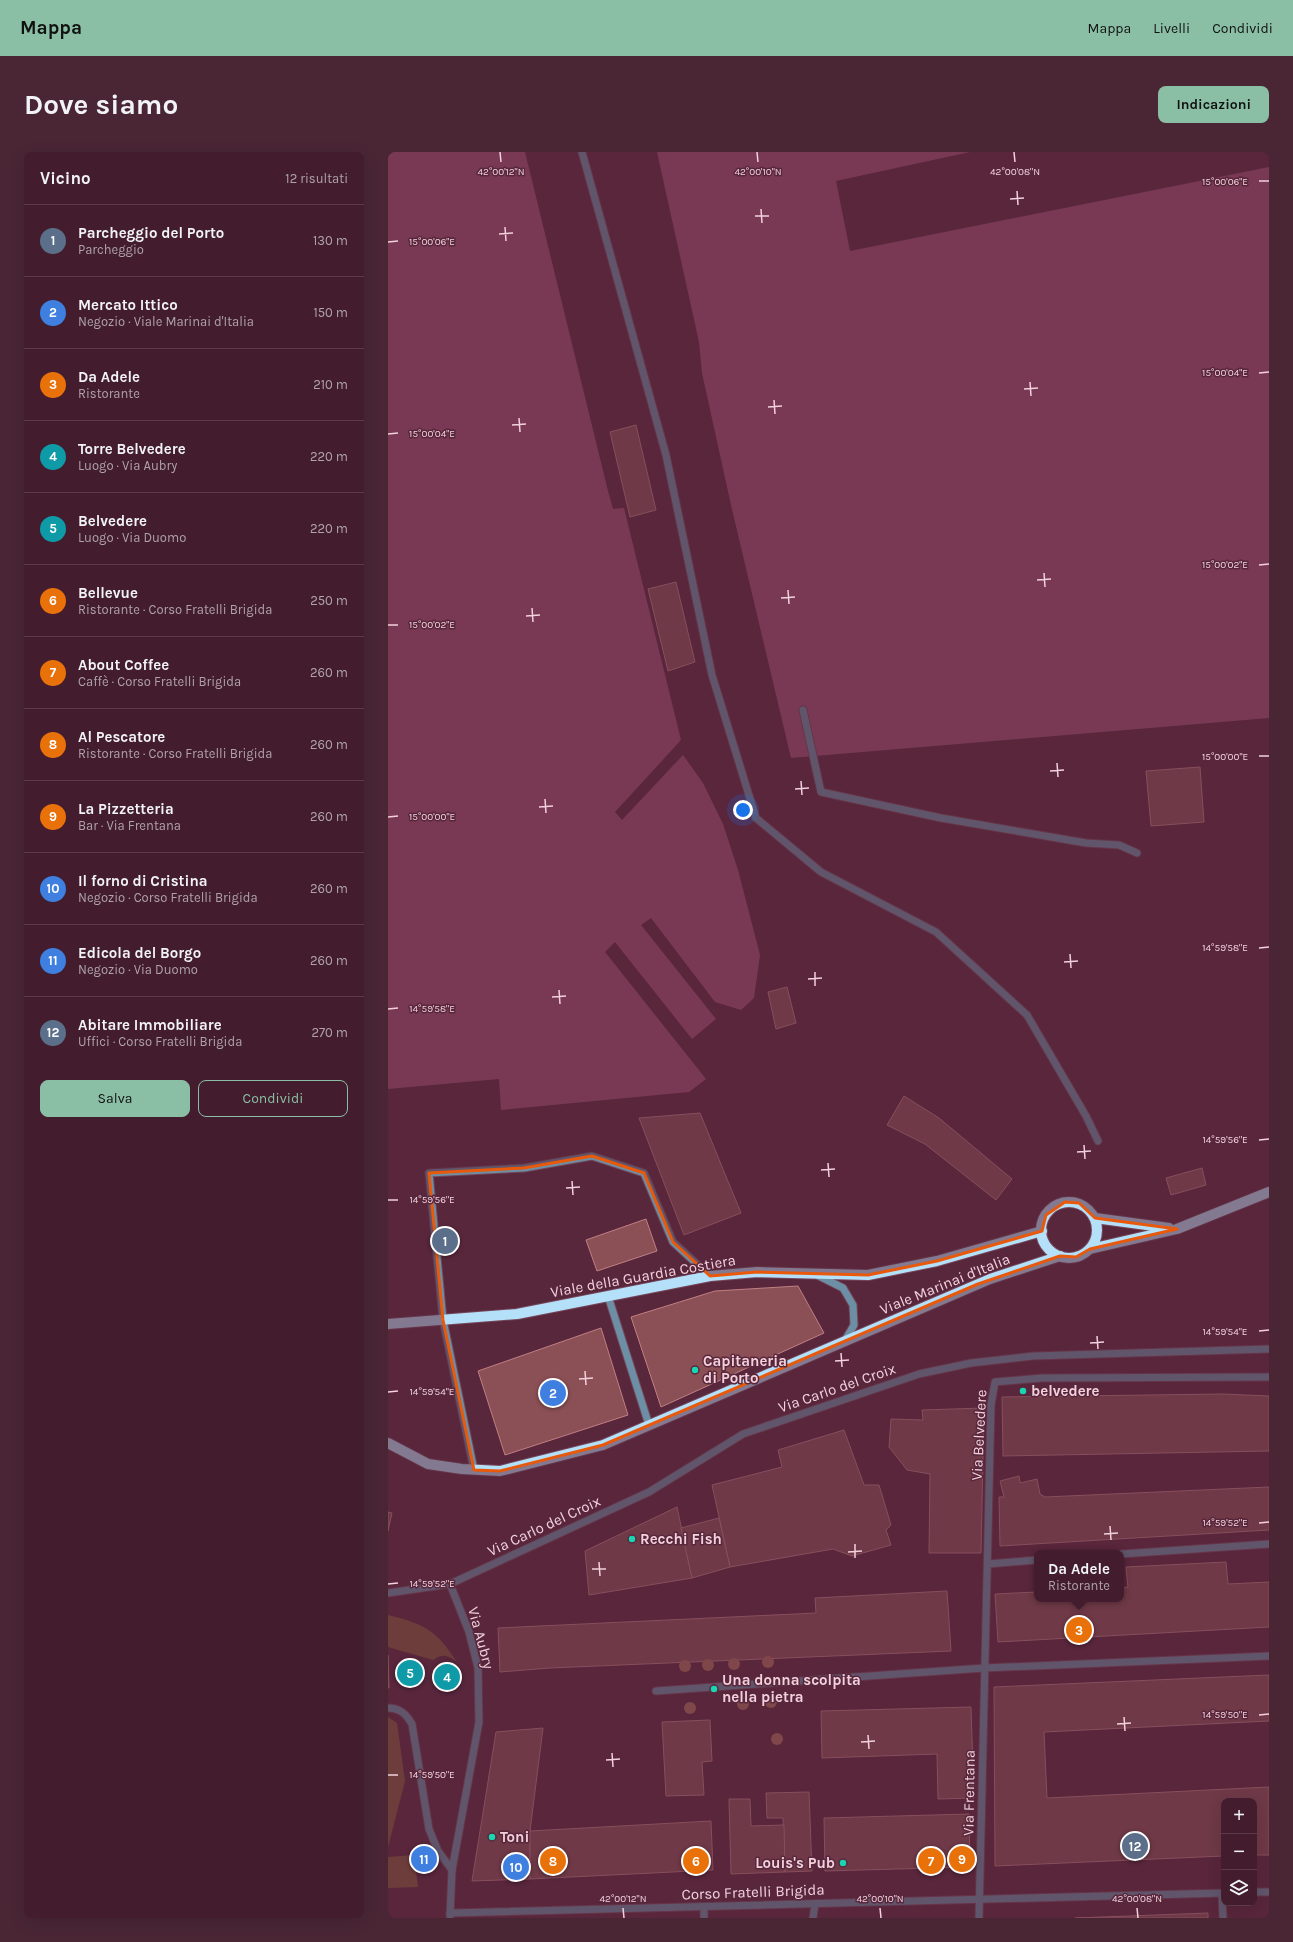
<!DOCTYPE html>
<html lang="it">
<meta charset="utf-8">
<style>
body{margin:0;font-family:Karla,sans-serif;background:#4a2635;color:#f1f3f6}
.controls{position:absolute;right:12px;bottom:12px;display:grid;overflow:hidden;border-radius:8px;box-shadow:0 4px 16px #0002}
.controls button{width:36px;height:36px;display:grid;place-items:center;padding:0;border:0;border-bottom:1px solid #5b3b49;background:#431d2d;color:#f1f3f6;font:20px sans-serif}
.you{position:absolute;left:355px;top:658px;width:14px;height:14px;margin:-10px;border:3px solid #fff;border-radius:50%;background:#1a73e8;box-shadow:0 0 0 6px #1a73e833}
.badge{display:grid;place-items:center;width:26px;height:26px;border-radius:50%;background:#8abfa5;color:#fff;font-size:13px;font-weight:700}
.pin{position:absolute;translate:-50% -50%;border:2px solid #fff;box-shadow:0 1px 4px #0006}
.popup{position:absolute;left:646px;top:1398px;width:90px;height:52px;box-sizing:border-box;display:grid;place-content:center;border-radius:8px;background:#431d2d;filter:drop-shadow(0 1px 3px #0005);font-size:13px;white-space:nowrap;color:#afa2aa}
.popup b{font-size:15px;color:#f1f3f6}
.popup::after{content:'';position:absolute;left:50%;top:100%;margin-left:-8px;border:8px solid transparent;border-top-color:#431d2d}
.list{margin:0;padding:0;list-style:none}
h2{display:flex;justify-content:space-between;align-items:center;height:52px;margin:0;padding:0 16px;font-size:17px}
h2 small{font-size:13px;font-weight:400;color:#afa2aa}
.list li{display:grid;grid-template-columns:26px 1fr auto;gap:12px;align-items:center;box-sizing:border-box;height:72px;padding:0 16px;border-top:1px solid #5b3b49}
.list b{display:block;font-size:15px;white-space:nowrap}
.list p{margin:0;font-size:13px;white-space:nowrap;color:#afa2aa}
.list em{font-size:13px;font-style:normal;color:#afa2aa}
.actions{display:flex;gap:8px;padding:12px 16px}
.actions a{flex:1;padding:9px 0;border:1px solid #8abfa5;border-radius:8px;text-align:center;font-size:14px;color:#8abfa5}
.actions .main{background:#8abfa5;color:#111}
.icon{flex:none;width:22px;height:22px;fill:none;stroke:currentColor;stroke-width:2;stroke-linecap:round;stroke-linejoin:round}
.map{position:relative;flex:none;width:881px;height:1766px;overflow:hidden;border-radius:8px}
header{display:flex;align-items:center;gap:24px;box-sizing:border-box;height:56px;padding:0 20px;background:#8abfa5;color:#111}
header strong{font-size:19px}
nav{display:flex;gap:22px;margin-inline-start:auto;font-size:14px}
.intro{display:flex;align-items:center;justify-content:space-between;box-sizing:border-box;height:96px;padding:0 24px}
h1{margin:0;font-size:28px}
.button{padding:10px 18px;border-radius:8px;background:#8abfa5;color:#111;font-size:14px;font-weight:700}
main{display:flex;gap:24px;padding:0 24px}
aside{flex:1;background:#431d2d;border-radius:8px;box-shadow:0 4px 16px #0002}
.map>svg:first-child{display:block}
.green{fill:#865a3b}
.water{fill:#a15173}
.building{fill:#8b5055;stroke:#bf7f84}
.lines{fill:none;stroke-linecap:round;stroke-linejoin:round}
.minor-casing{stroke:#754659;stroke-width:9}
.major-casing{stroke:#754659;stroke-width:12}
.minor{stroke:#6c8fa5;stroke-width:7}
.major{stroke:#b5e0fa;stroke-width:10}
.tree{fill:#b06f5b}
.marked{fill:none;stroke:#e8590c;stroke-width:3;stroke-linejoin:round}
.ticks{fill:none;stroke:#f2d1dc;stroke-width:1.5}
.poi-dot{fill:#19d5b2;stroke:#59273c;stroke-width:1.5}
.labels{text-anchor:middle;stroke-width:3;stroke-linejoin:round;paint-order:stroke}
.street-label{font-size:15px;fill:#f2d1dc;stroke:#59273c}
.poi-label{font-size:15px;font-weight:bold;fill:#f2d1dc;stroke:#59273c;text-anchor:start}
.ticks-label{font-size:10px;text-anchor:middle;fill:#f2d1dc;stroke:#59273c;stroke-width:3;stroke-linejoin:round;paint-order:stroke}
</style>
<header>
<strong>Mappa</strong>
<nav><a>Mappa</a><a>Livelli</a><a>Condividi</a></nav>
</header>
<div class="intro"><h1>Dove siamo</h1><a class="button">Indicazioni</a></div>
<main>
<aside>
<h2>Vicino<small>12 risultati</small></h2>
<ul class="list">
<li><span class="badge" style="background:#5c6f8a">1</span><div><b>Parcheggio del Porto</b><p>Parcheggio</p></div><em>130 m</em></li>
<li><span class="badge" style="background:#3f7fe0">2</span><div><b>Mercato Ittico</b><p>Negozio · Viale Marinai d'Italia</p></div><em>150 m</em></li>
<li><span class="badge" style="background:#e8710a">3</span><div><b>Da Adele</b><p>Ristorante</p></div><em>210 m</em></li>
<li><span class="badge" style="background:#0f9aa8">4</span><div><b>Torre Belvedere</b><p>Luogo · Via Aubry</p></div><em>220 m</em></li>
<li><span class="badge" style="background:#0f9aa8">5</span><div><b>Belvedere</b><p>Luogo · Via Duomo</p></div><em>220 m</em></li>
<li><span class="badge" style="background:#e8710a">6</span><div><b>Bellevue</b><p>Ristorante · Corso Fratelli Brigida</p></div><em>250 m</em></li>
<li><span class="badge" style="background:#e8710a">7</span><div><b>About Coffee</b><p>Caffè · Corso Fratelli Brigida</p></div><em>260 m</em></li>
<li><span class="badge" style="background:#e8710a">8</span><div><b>Al Pescatore</b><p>Ristorante · Corso Fratelli Brigida</p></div><em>260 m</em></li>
<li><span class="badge" style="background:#e8710a">9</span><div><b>La Pizzetteria</b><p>Bar · Via Frentana</p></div><em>260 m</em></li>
<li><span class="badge" style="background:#3f7fe0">10</span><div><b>Il forno di Cristina</b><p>Negozio · Corso Fratelli Brigida</p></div><em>260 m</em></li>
<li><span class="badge" style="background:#3f7fe0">11</span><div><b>Edicola del Borgo</b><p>Negozio · Via Duomo</p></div><em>260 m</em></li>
<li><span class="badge" style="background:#5c6f8a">12</span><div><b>Abitare Immobiliare</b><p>Uffici · Corso Fratelli Brigida</p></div><em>270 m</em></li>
</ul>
<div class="actions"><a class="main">Salva</a><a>Condividi</a></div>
</aside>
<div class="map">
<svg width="881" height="1766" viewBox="0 0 881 1766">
<rect width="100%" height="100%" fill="#59273c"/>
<g class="green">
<path d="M0,1463C37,1472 48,1478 69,1510C61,1503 54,1501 45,1508L0,1495Z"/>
<path d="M0,1565L9,1571L17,1629L0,1695Z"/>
<path d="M26,1703L30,1735L0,1736V1705Z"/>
</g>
<g class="water">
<path d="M0,0H137L220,339L225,357L236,356L293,588L227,660L234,668L295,603L315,631L335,672L350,718L372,803L366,846L353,858L327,850L263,766L253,773L328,867L304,887L227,790L217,800L318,927L301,940L113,958L111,927L0,937Z"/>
<path d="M269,0H582L448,29L462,99L881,15V566L403,606L343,353L314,221L311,190Z"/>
</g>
<g class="building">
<path d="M248,273L268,358L242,365L222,280Z"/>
<path d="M288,430L307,510L280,519L260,437Z"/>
<path d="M812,615L816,670L763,674L758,619Z"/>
<path d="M399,835L408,871L388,877L380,840Z"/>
<path d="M516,944L551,966L624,1027L608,1048L537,992L499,973Z"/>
<path d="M312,961L353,1061L296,1083L251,966Z"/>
<path d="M814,1016L818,1033L783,1043L778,1026Z"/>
<path d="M258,1067L269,1099L209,1119L198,1088Z"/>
<path d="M410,1134L436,1181L273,1255L243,1165L327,1139Z"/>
<path d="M213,1176L240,1263L117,1303L90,1219Z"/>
<path d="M835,1242L881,1244V1299L615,1304L614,1245Z"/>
<path d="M596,1256L593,1401H541L542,1322L519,1318L501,1295L503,1267L535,1268L534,1258Z"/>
<path d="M456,1278L476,1333H491L503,1373L498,1378L503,1393L464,1404L445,1397L342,1415L324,1333L394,1315L390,1298Z"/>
<path d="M631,1324L632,1331L649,1327L652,1342L657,1345L881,1335V1378L612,1394L611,1345H616L612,1329Z"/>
<path d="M289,1355L304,1426L201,1443L197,1399Z"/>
<path d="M0,1360L4,1361L0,1379Z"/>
<path d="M331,1366L342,1415L304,1426L293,1376Z"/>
<path d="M838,1410L840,1432L881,1430V1475L610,1490L607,1442L649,1440V1447H733V1436L740,1435L738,1415Z"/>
<path d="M559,1439L563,1499L162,1516L112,1520L110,1476L428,1461L427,1446Z"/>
<path d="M0,1503L1,1536H0Z"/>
<path d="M59,1510L67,1514L72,1523L71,1527L66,1535L57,1538L52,1537L45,1518L51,1512Z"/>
<path d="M881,1523V1569L656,1580L659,1646L881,1635V1703H866V1649H836V1704L607,1714L606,1535Z"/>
<path d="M583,1555L586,1646L550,1647L549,1602L434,1606L433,1559Z"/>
<path d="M322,1568L324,1609L314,1610L316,1643L278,1644L274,1570Z"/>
<path d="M155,1576L142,1679V1727L84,1729L108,1580Z"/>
<path d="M421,1640L424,1719L397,1720L395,1666H379L378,1641Z"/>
<path d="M341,1647H362L363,1674L396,1673L397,1720L343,1722Z"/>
<path d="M581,1662L582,1715L437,1719L436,1666Z"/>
<path d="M323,1669L325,1718L142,1727V1679Z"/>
<path d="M820,1761V1766H687Z"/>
</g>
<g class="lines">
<defs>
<g id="minor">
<path d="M194,0L278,303L324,523L368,666L433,720L548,780L639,863L698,964L710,989"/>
<path d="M415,558L433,640L553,666L698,691L731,693L749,701"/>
<path d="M431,1124L455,1136L465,1153L466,1173L456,1190"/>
<path d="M220,1144L261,1273"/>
<path d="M86,1318L55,1168L41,1021L136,1016L204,1004L256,1021L285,1090L322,1124"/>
<path d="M733,1402L881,1392"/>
<path d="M600,1412L649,1408"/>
<path d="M0,1441L62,1432L261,1340L355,1282L531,1222L583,1211L645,1204L881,1197"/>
<path d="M268,1539L596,1516L881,1504"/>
<path d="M0,1556C12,1556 18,1562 24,1572L41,1677L50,1699L64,1718"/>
<path d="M866,1740H881"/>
<path d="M834,1741L835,1766"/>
<path d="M62,1761L836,1741"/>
<path d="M62,1764L64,1718L91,1570L90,1516L81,1480L62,1432"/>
<path d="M316,1766V1755"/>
<path d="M425,1766L427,1752"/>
<path d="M591,1766L603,1253L607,1230L654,1226L881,1225"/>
</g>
<g id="major">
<circle cx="681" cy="1078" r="28"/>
<path d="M707,1066L781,1076"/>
<path d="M702,1097L789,1077L881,1040"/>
<path d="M0,1172L129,1162L322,1124L369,1120L480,1123L549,1109L654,1079"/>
<path d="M0,1291L40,1312L74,1317L112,1319L215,1293L602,1127L672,1104"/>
</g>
</defs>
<use href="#minor" class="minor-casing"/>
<use href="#major" class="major-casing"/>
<use href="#minor" class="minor"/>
<use href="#major" class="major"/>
</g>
<g class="tree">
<circle cx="380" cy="1510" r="6"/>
<circle cx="346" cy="1512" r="6"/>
<circle cx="320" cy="1513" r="6"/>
<circle cx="297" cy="1514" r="6"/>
<circle cx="383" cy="1550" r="6"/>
<circle cx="355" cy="1552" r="6"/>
<circle cx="302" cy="1556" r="6"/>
<circle cx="389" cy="1587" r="6"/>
</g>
<path d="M0 0H881V1766H0ZM204,1004L256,1021L285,1090L322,1124L369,1120L480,1123L549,1109L654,1079L658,1063L677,1050L691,1051L707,1066L789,1077L702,1097L688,1105L672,1104L590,1132L215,1293L112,1319L86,1318L55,1168L41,1021L136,1016Z" fill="#59273c" fill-opacity=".55" fill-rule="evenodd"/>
<path class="marked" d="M204,1004L256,1021L285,1090L322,1124L369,1120L480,1123L549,1109L654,1079L658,1063L677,1050L691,1051L707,1066L789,1077L702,1097L688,1105L672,1104L590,1132L215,1293L112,1319L86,1318L55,1168L41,1021L136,1016Z"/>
<path class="ticks" d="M112,0L113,10M369,0L370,10M626,0L627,10M871,29H881M629,39L630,53M622,47L636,46M373,57L374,71M367,64H381M117,75L118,89M111,82L125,81M0,90L10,89M871,221L881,220M642,230L643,244M636,237L650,236M386,248L387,262M380,255L394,254M131,266L132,280M124,273L138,272M0,282L10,281M871,413L881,412M656,421L657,435M649,428L663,427M400,438L401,452M393,446L407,445M144,456L145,470M138,464L152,463M0,473H10M871,604H881M669,611L670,625M662,619L676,618M413,629L414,643M407,637L421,636M157,647L158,661M151,655L165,654M0,665L10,664M871,796L881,795M682,802L683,816M676,810L690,809M427,820V834M420,827L434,826M171,838L172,852M164,845L178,844M0,857L10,856M871,988L881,987M696,993L697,1007M689,1000L703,999M440,1011L441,1025M433,1018L447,1017M184,1029L185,1043M178,1036L192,1035M0,1048H10M871,1179L881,1178M709,1184L710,1197M702,1191L716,1190M453,1201L454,1215M447,1209L461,1208M197,1219L198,1233M191,1227L205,1226M0,1240L10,1239M871,1371L881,1370M722,1374L723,1388M716,1382L730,1381M467,1392V1406M460,1400L474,1399M211,1410L212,1424M204,1417H218M0,1432L10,1431M871,1563L881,1562M736,1565L737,1579M729,1572L743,1571M480,1583L481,1597M473,1590L487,1589M224,1601L225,1615M218,1608L232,1607M0,1623H10M235,1756L236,1766M492,1756L493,1766M749,1756L750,1766"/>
<g class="poi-dot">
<circle cx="307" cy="1218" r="4"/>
<circle cx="635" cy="1239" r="4"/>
<circle cx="244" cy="1387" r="4"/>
<circle cx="326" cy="1537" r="4"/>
<circle cx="104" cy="1685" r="4"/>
<circle cx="455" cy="1711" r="4"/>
</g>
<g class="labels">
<g class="street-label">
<text transform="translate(255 1124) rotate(-10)" y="5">Viale della Guardia Costiera</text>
<text transform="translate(557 1132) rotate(-22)" y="5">Viale Marinai d'Italia</text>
<text transform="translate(449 1236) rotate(-19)" y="5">Via Carlo del Croix</text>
<text transform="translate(591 1283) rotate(-87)" y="5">Via Belvedere</text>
<text transform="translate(156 1374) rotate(-25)" y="5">Via Carlo del Croix</text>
<text transform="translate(93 1486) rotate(75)" y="5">Via Aubry</text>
<text transform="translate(581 1641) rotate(-89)" y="5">Via Frentana</text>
<text transform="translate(365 1740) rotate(-2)" y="5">Corso Fratelli Brigida</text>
</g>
<g class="poi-label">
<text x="315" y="1214">Capitaneria<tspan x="315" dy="17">di Porto</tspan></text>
<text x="643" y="1244">belvedere</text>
<text x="252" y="1392">Recchi Fish</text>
<text x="334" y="1533">Una donna scolpita<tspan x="334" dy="17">nella pietra</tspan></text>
<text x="112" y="1690">Toni</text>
<text x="447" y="1716" text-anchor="end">Louis's Pub</text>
</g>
</g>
<g class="ticks-label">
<text x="113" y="23">42°00'12"N</text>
<text x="370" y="23">42°00'10"N</text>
<text x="627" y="23">42°00'08"N</text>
<text x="837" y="33">15°00'06"E</text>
<text x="44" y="93">15°00'06"E</text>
<text x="837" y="224">15°00'04"E</text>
<text x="44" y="285">15°00'04"E</text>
<text x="837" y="416">15°00'02"E</text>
<text x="44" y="476">15°00'02"E</text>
<text x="837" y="608">15°00'00"E</text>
<text x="44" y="668">15°00'00"E</text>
<text x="837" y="799">14°59'58"E</text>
<text x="44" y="860">14°59'58"E</text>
<text x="837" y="991">14°59'56"E</text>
<text x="44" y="1051">14°59'56"E</text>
<text x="837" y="1183">14°59'54"E</text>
<text x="44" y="1243">14°59'54"E</text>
<text x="837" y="1374">14°59'52"E</text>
<text x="44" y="1435">14°59'52"E</text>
<text x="837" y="1566">14°59'50"E</text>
<text x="44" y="1626">14°59'50"E</text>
<text x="235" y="1750">42°00'12"N</text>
<text x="492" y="1750">42°00'10"N</text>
<text x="749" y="1750">42°00'08"N</text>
</g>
</svg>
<div class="controls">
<button>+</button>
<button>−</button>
<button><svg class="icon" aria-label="layers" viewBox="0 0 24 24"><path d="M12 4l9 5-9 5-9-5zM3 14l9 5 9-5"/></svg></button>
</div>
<div class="you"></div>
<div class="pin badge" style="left:57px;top:1089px;background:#5c6f8a">1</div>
<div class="pin badge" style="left:165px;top:1241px;background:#3f7fe0">2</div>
<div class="pin badge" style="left:691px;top:1478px;background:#e8710a">3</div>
<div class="popup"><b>Da Adele</b>Ristorante</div>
<div class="pin badge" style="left:59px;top:1525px;background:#0f9aa8">4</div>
<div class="pin badge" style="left:22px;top:1521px;background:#0f9aa8">5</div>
<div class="pin badge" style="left:308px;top:1709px;background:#e8710a">6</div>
<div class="pin badge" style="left:543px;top:1709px;background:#e8710a">7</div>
<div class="pin badge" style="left:165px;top:1709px;background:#e8710a">8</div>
<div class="pin badge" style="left:574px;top:1707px;background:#e8710a">9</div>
<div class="pin badge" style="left:128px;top:1715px;background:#3f7fe0">10</div>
<div class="pin badge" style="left:36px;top:1707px;background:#3f7fe0">11</div>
<div class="pin badge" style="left:747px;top:1694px;background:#5c6f8a">12</div>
</div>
</main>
